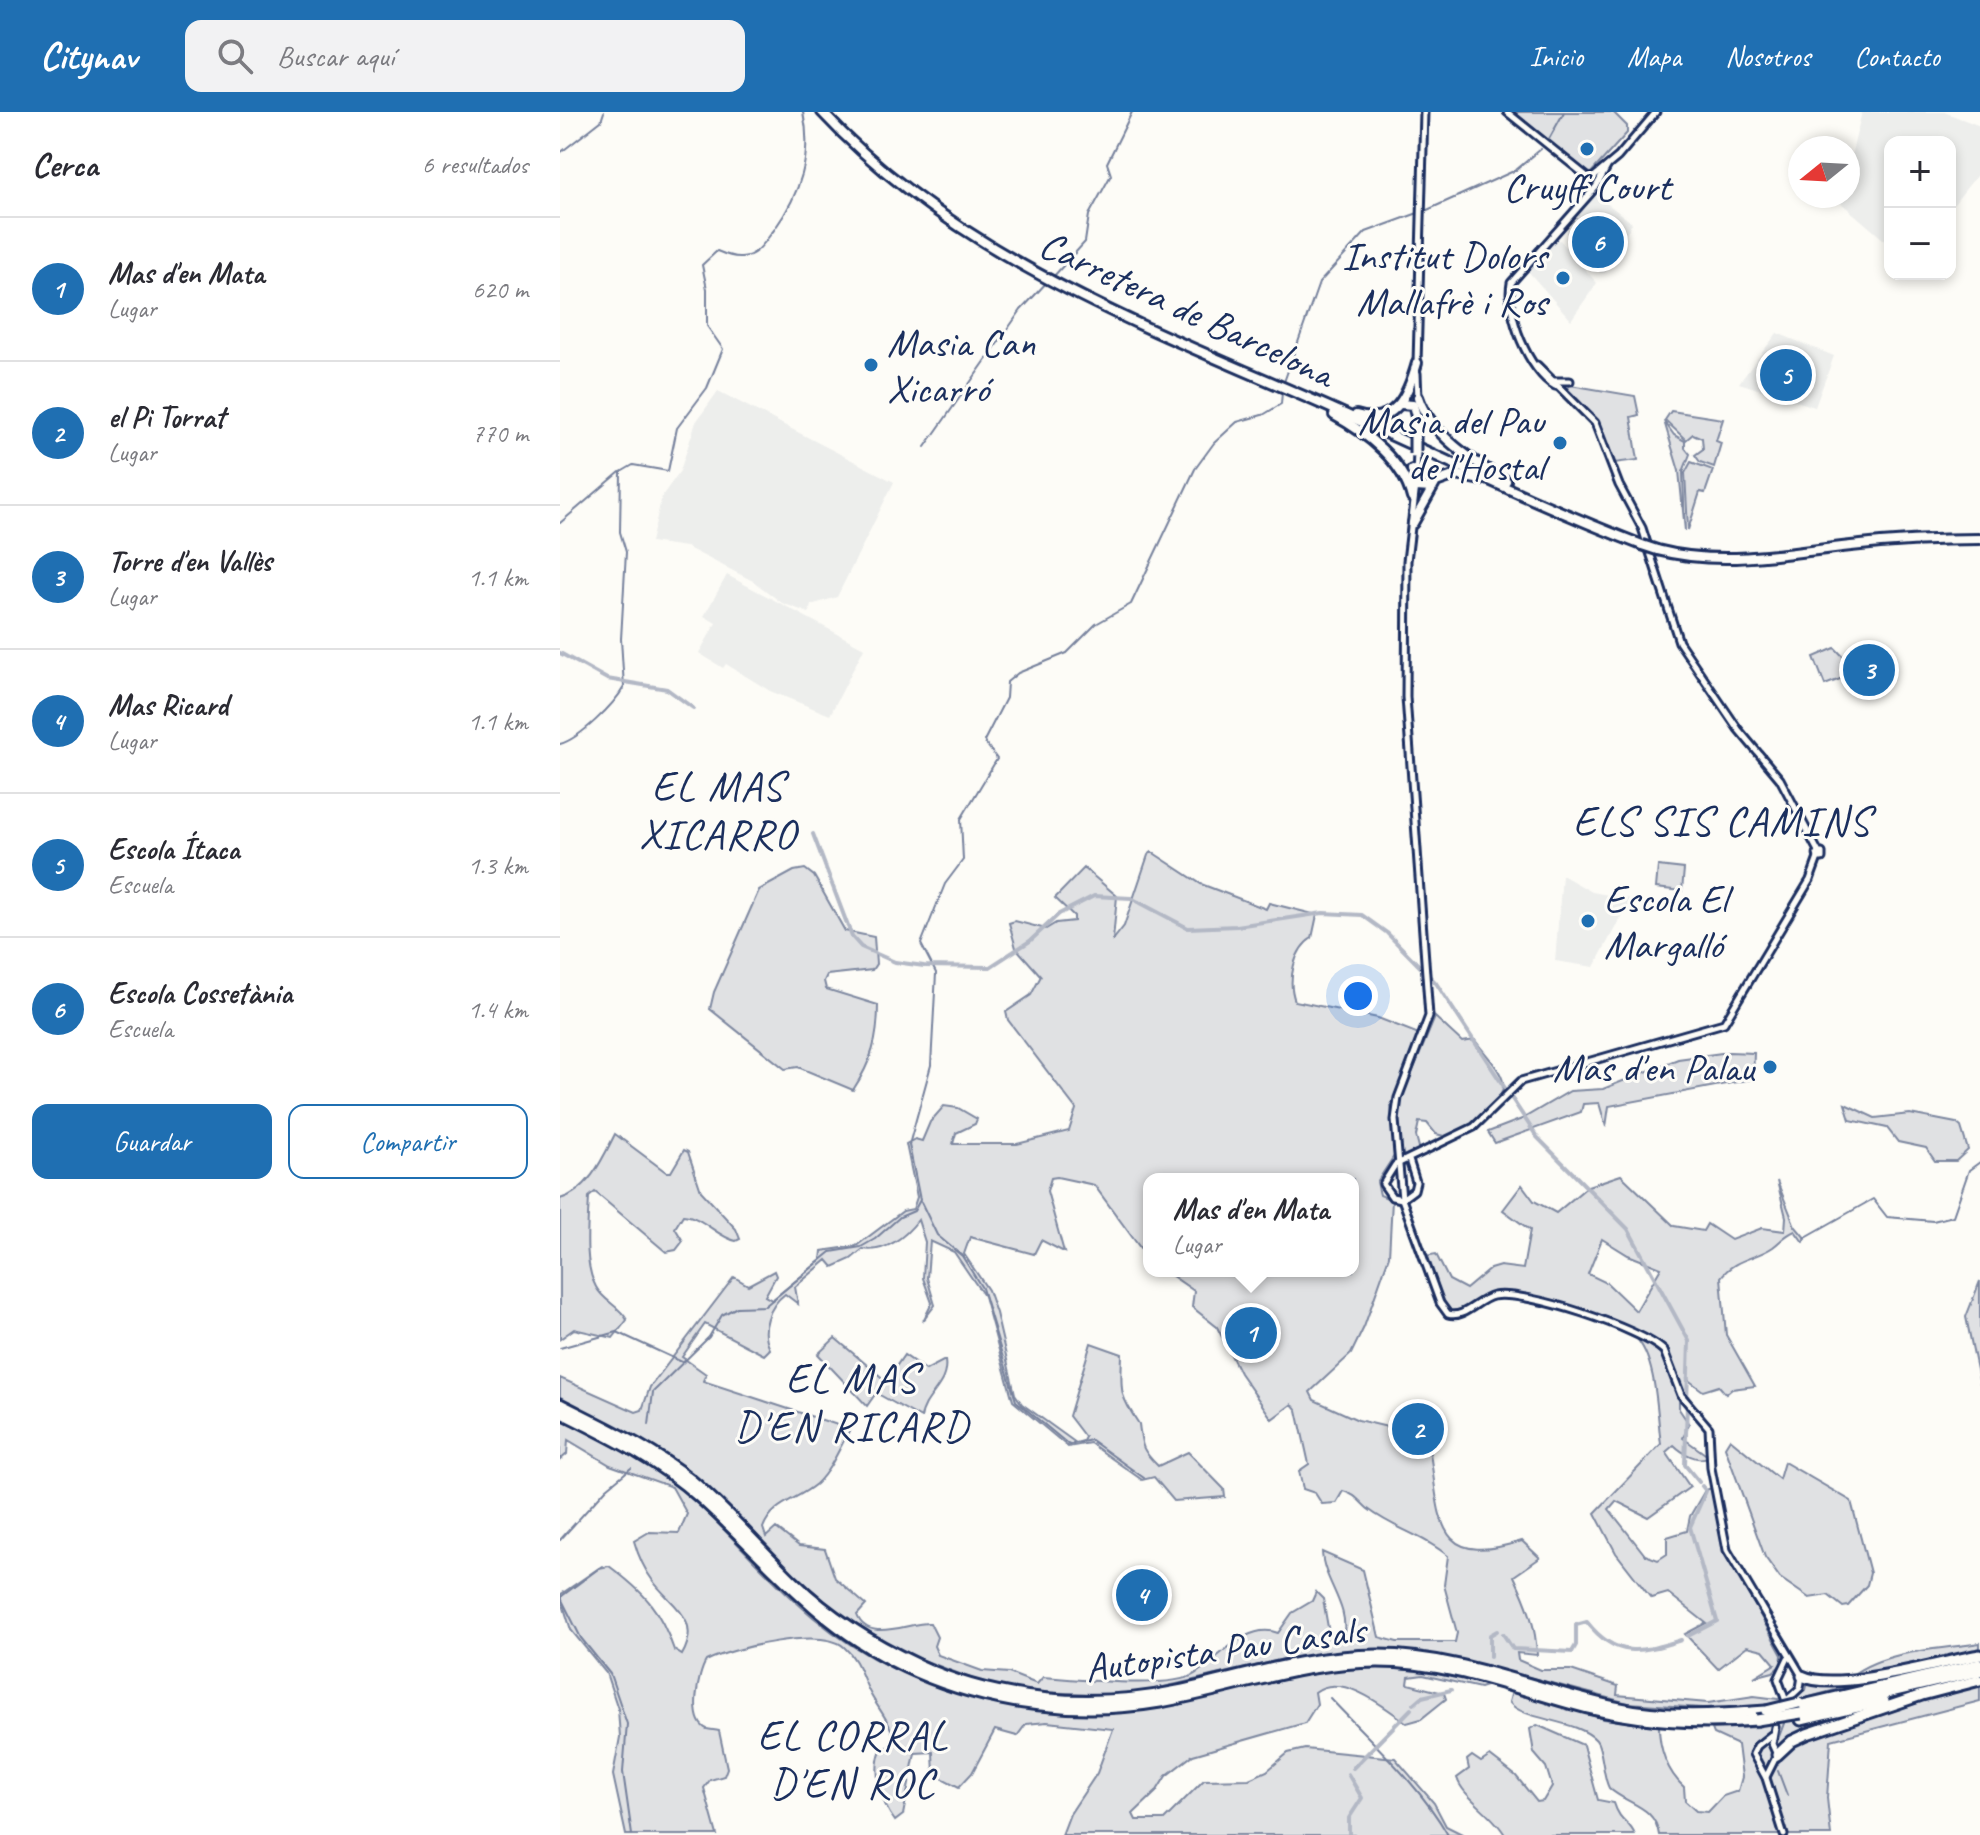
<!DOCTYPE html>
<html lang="es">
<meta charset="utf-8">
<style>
body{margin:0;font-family:Caveat,sans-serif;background:#f2f2f3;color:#2b2b33}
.controls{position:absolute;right:24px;top:24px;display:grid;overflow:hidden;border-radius:16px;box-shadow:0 4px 12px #0003}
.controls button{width:72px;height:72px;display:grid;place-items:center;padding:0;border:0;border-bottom:2px solid #e1e1e2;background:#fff;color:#2b2b33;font:40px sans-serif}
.compass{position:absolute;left:1228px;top:24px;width:72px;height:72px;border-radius:50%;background:#fff;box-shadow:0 4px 12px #0003;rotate:252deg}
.you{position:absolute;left:798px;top:884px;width:28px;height:28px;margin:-20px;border:6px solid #fff;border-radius:50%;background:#1a73e8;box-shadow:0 0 0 12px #1a73e833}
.badge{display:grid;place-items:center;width:52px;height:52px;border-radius:50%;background:#1f6fb2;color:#fff;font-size:26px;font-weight:700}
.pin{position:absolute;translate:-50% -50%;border:4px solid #fff;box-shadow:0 2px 8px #0006}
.popup{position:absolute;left:583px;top:1061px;width:216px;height:104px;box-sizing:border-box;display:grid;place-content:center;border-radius:16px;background:#fff;filter:drop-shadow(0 2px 6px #0005);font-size:26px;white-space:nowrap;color:#7c7c81}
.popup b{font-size:30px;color:#2b2b33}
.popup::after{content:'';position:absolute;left:50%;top:100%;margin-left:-16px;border:16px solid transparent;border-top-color:#fff}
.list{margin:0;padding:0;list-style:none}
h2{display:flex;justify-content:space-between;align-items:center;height:104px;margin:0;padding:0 32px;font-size:34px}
h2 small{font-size:26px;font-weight:400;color:#7c7c81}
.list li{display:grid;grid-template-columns:52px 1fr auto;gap:24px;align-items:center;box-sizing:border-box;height:144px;padding:0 32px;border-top:2px solid #e1e1e2}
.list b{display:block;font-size:30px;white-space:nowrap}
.list p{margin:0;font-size:26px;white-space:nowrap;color:#7c7c81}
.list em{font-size:26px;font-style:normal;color:#7c7c81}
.actions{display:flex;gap:16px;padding:24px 32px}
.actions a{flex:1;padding:18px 0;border:2px solid #1f6fb2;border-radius:16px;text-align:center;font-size:28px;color:#1f6fb2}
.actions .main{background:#1f6fb2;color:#fff}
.icon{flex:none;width:44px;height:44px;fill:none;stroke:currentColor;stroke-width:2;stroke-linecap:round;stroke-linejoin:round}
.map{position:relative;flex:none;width:1420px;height:1723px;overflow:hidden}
header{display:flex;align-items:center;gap:48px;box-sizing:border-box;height:112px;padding:0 40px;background:#1f6fb2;color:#fff}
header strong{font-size:38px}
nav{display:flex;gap:44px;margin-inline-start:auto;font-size:28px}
.search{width:560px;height:72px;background:#f2f2f3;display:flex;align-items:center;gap:20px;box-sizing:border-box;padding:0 28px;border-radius:16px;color:#7c7c81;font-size:30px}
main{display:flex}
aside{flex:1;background:#fff}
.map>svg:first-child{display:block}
.built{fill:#edeeec}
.green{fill:#e0e1e3;stroke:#7e88a0;stroke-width:2;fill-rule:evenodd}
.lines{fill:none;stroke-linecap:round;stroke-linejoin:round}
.stream{stroke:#76819c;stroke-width:2}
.canal{stroke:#b3b8c5;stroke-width:4}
.tertiary-casing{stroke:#1b2f5e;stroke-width:11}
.trunk-casing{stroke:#1b2f5e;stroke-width:14}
.motorway-casing{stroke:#1b2f5e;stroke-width:15}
.tertiary{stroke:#fdfcf7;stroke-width:5}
.trunk{stroke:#fdfcf7;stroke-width:8}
.motorway{stroke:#fdfcf7;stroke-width:9}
.tertiary-bridge-casing{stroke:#1b2f5e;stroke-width:11;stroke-linecap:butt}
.trunk-bridge-casing{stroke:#1b2f5e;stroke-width:14;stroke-linecap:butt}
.motorway-bridge-casing{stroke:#1b2f5e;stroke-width:15;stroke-linecap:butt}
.tertiary-bridge{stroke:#fdfcf7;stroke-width:5}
.trunk-bridge{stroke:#fdfcf7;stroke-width:8}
.motorway-bridge{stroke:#fdfcf7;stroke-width:9}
.poi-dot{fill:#1f6fb2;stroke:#fdfcf7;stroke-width:3}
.labels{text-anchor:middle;stroke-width:6;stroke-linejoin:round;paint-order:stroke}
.poi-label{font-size:40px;fill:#1b2f5e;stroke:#fdfcf7;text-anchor:end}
.street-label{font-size:40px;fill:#1b2f5e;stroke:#fdfcf7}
.neighbourhood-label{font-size:42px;letter-spacing:2px;fill:#1b2f5e;stroke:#fdfcf7}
</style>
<header>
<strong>Citynav</strong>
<div class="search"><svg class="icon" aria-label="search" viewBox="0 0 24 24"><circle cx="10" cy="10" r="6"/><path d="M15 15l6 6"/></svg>Buscar aquí</div>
<nav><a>Inicio</a><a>Mapa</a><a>Nosotros</a><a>Contacto</a></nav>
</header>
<main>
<aside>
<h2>Cerca<small>6 resultados</small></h2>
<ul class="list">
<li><span class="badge">1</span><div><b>Mas d'en Mata</b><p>Lugar</p></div><em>620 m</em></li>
<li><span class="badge">2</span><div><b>el Pi Torrat</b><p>Lugar</p></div><em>770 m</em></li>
<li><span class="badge">3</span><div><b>Torre d'en Vallès</b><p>Lugar</p></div><em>1.1 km</em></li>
<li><span class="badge">4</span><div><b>Mas Ricard</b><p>Lugar</p></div><em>1.1 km</em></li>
<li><span class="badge">5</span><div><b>Escola Ítaca</b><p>Escuela</p></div><em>1.3 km</em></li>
<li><span class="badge">6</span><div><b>Escola Cossetània</b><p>Escuela</p></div><em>1.4 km</em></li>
</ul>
<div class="actions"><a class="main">Guardar</a><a>Compartir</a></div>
</aside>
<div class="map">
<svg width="1420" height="1723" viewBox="0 0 1420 1723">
<rect width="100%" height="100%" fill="#fdfcf7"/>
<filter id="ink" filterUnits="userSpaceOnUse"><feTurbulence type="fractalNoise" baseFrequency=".0125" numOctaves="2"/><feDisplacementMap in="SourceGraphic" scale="16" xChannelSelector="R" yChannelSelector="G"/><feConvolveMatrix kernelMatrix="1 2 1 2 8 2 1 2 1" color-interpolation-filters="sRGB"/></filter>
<g filter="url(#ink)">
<g class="built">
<path d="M1302,0H1384L1420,14V59L1390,97V30H1330V133L1280,90L1281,84H1288V56Z"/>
<path d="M1030,85H1039L1072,111L1045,161H1040L1032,153L1007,122V112Z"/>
<path d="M1000,128L1037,171L1011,208L967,158L990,130Z"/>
<path d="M1217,221L1274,244L1255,295L1179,271Z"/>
<path d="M158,279L334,370L277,485L251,493L249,501L222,491L193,469L126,435L91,430L102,384L120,359L136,310Z"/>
<path d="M167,463L304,536L270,603L210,579L166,552L163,556L139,541L156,511L144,504Z"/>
<path d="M1002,763L1032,780L1081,789L1062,803L1034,855L995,849Z"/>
</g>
<g class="green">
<path d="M954,0H1053L1067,14V21L1030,62Z"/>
<path d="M1010,273L1075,284L1079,303L1071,305L1078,348L1054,351L1038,311L1007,277Z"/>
<path d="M1111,299L1163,307L1156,329L1161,331L1154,355L1140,350L1135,343L1143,337L1142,326L1133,322L1126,328L1105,308Z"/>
<path d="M1104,309L1114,323L1125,329V336L1130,342L1123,360L1125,419L1119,359Z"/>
<path d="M1131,350L1153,358L1145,381L1140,380L1128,418L1125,361Z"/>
<path d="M1275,536L1298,560L1265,573L1254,545Z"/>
<path d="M592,740L641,772L706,797L709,791L757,803L752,826C734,837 727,868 735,889L818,906L859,922L831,993L834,1044L817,1070L820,1083L832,1088L829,1144L804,1215L791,1242L750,1280L754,1288L798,1308L832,1316L840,1335L870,1341C881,1410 875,1456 962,1429L980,1446L954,1464C967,1491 976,1514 977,1543L957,1541L958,1548L981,1558H1011L1058,1574L1057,1583L1148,1591L1194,1584L1218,1587L1246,1578L1248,1570L1286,1568C1319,1538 1377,1538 1420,1531V1539L1238,1588L1235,1598L1241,1611L1420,1574V1589L1271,1628L1267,1686L1271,1723H1099C1095,1693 1067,1693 1049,1676C1042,1663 1043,1636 1036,1628C1017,1607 963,1609 949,1590L952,1579L1044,1607L1099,1614C1099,1636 1107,1660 1124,1675L1125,1689L1136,1699L1148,1700L1163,1684L1178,1679L1182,1665L1178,1633L1154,1622L1152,1617L1198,1615L1196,1594L1157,1597L1068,1591L903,1548L817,1539L724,1547L569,1583L473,1580L423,1571L345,1541L302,1520L234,1463L153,1381L102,1342L0,1287V1266L76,1300L82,1298L90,1275L174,1165L188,1173L214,1159L216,1164L205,1184L212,1188L261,1148L262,1139L296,1134L343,1099L353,1097L357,1085L346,1032L355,1027L362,1029L370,1010L384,994L398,996L417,1007L415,1012L396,1021L393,1032H457L509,1019L516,997L448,908L446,900L471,883L481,864L456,836L449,811L455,809L486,817L496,811L514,809V804L495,786L524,756L557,784L553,828L564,814L588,743ZM497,1065L534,1073L589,1148V1067H793V1159H605L634,1179L632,1195L657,1215L680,1261L712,1307L732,1292L737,1298L749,1352L739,1359L743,1377L755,1381L762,1392L776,1391L783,1379C795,1382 799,1389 808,1397C834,1417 863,1423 888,1444L884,1473L897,1521L895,1530H837L819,1525L803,1458L762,1440C763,1469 791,1495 783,1525L769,1521L763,1487L756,1480L752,1489L732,1501L718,1521C688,1509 659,1546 635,1562C611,1578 513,1567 483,1565L477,1572L449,1561L422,1559L378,1543L374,1534L377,1525L370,1511C349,1510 308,1532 297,1503L306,1493L275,1466L265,1437L239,1434L216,1416L206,1425L203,1416C213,1390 236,1389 256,1372C271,1358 280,1335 290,1317L143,1269L146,1262L122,1245L145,1212L204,1243L210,1237C200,1218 209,1194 225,1182L238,1192L235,1175L267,1148L273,1155L291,1147L303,1137C325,1141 345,1125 358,1108L365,1130L363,1166L372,1191L363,1209L375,1193L367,1166L370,1129L394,1140L424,1184L453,1289L508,1335L530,1331L582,1368L594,1365L614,1389L665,1385L664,1377L628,1340L598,1354C581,1337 582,1334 579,1312C558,1281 561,1279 562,1242L531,1231L509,1304L525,1325L523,1329L516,1331L462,1292L455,1282L436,1201L428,1178L404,1142L410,1125L474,1142L481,1128L504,1140L487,1079L491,1066Z"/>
<path d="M1098,754L1124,757L1122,779L1096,776Z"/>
<path d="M245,757L254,764L285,819L314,825L316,852L312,858L267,863L264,869L266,877L318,893C318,927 312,949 293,978L238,955L225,957L150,897L154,880L199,778L234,759Z"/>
<path d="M875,905L902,930L915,928C923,940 941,957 943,970C946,994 905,1017 888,1025L876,1022L867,1011L859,1010L856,1024L860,1039L847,1047L843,1044L838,1021L840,990Z"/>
<path d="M1169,940L1194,941L1193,967L1049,994L1046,1015L1039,991L1023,992L1021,1000L935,1031L928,1020L962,1007L1010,979L1043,977L1118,947Z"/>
<path d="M1285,992L1315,1006L1350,1002L1396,1011L1401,1015L1408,1038L1396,1049H1375L1366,1036L1338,1030L1327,1016L1290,1008Z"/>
<path d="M55,1022L106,1060H111L124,1038L128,1040L141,1079L176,1117L180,1127L176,1129C157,1125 142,1104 123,1103L115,1116L123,1129L116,1138L106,1140L35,1080L29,1085C28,1111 23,1151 36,1175C43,1189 60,1194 67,1208L53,1226L14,1217L0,1227V1087C29,1079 43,1046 55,1022Z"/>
<path d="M1061,1063L1114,1114L1143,1119L1147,1112L1171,1128L1202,1116L1225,1119L1226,1105L1217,1069L1235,1114L1246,1127L1243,1130L1235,1119C1225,1123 1221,1129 1213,1135C1196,1147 1175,1146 1161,1165L1166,1223L1195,1274L1172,1277L1166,1282L1159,1274L1143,1279L1127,1267L1128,1281L1119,1287V1297L1129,1312L1123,1326L1148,1344C1139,1351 1122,1341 1114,1333L1106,1340L1130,1375L1088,1405L1056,1389L1049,1397L1085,1443L1098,1448L1107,1442V1425L1127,1419L1130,1404L1145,1378L1152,1376L1165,1439L1222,1543L1221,1553L1213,1560L1194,1565L1215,1552L1203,1538L1187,1534L1158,1557L1125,1522L1146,1511L1108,1481L1091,1486L1056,1441L1035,1401L1101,1332C1097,1303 1097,1246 1075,1225C1055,1208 965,1186 938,1187C920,1188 907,1208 887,1206L877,1194L859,1145L876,1142L889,1168L906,1177L930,1157L940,1154L963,1157L970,1118L943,1098L962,1073L974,1089L996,1101L1028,1074ZM1042,1127L1068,1143L1101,1156L1076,1199L1047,1171L1028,1162Z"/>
<path d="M1420,1169V1272L1406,1205Z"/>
<path d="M275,1226L326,1269L344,1243L366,1258L385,1248C389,1274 364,1283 361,1306L316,1281L307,1294L258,1242Z"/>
<path d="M0,1306L90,1353L114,1370C163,1412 204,1464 253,1505C354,1589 497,1618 623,1589C655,1582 685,1570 717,1564C785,1549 854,1554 920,1571L926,1574L920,1576L863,1563L849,1565L848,1572L884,1581L886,1587L861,1607L847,1611C826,1596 781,1559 755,1580L757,1592L745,1611L633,1643L606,1664L596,1680L573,1702L576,1708H604L644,1668L689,1667L707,1659L728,1641L745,1637L835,1646L874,1691L886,1714L904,1723H502L510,1702L537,1661L553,1617L487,1610L466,1612L457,1624L435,1618L412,1661L399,1675L374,1662L373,1640L355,1641L343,1703L335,1709C321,1691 312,1659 321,1638L334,1632C335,1616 319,1598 311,1583C301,1565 300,1549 284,1535C261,1515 172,1536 146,1549C138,1562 128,1609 147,1617C151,1618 155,1618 159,1619L167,1656L164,1664L150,1668L144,1676L157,1723H66L53,1663L60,1625L58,1597L46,1561L11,1518L0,1483L39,1456L49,1454C84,1480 100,1497 114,1538L122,1543C143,1506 110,1493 93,1469C84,1457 78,1443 74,1429L89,1420L119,1421L127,1402L112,1375L50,1353L8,1328L7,1342L0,1348Z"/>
<path d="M1170,1327L1219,1367L1224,1350L1291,1389L1310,1461L1307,1473L1288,1494L1283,1495L1268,1483L1249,1486L1220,1466L1205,1445L1165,1335Z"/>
<path d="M977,1613L1023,1633L1038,1688L1054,1691C1060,1711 1070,1709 1075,1723H945C933,1701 903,1686 897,1666L909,1657L907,1648L912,1644L921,1650L930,1644L956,1664L977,1690L983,1689L992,1674L986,1655L974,1641L970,1617Z"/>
</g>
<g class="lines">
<g class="stream">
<path d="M989,27L1004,0"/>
<path d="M0,41L41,9L44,0"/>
<path d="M865,99L956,58L981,37"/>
<path d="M493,165L525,130L529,103L551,63L547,51L572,0"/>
<path d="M724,270L759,171L806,120L858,101"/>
<path d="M703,303L721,292L722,280"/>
<path d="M365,335L461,198L488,169"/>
<path d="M0,411L60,360"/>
<path d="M0,632C19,627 54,593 64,575L61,527L66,440L60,420L61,360L73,353L108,359L117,316L147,276L163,237L147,214V177L142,153L157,139C164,142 173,146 181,145C197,145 205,129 214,118C240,82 253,44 243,0"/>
<path d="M361,1090L377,1123L402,1144L422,1176L456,1289L509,1333L531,1328L584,1366"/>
<path d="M1244,1126L1313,1087L1327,1105L1373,1109L1393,1104L1409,1058L1420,1050"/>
<path d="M0,1236L57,1220L122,1250"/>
<path d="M89,1313L93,1280L149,1225L162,1203L177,1195L205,1194L271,1140L301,1135L315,1127L340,1105L354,1099L360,1088L349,1033L371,953L376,861L361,832L385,772L403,748L401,707L437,647L424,629L446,586L447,570L458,561L507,541L536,512L571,492L635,357L654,331L677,310L702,303"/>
<path d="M0,1428L47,1376L71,1356"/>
<path d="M42,1454L2,1484V1488L21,1526L50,1562L67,1612L63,1660L72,1723"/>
<path d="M1202,1488L1240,1551"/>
<path d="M770,1586C812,1631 857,1669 888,1723"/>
<path d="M1217,1630L1226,1606"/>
<path d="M1218,1659L1227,1683"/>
</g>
<g class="canal">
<path d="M0,541L47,567L107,577L133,596"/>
<path d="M253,722L292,825L301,835L335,850L364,854L430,855L470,829L499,802L534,784L571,786L628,816L677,814L763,801L802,803L827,821L876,871L977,1025L1068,1117L1129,1229L1125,1353L1139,1370"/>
<path d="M943,1522L953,1537L1012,1540L1016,1533V1513L1027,1510C1056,1547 1080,1541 1121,1528"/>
<path d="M1128,1524L1157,1509L1130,1415L1146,1379L1142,1374"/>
<path d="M930,1545V1523L937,1519"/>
<path d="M854,1592L862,1585L891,1578"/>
<path d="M793,1656L851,1597"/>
<path d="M788,1662L802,1686L789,1706V1723"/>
</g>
<defs>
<g id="tertiary">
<path d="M947,0L1030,67"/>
<path d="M1028,70L1058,45L1096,0"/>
<path d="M857,251L864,0"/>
<path d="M977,253L1035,311L1059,373L1082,416L1119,530L1178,617L1220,667L1259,741"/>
<path d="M857,261L858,287"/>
<path d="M994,269H1010"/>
<path d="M995,274C969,260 945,201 951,171L1036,75L1047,55"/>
<path d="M856,363L857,340"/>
<path d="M856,373L847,449L846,585L869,904L838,986L835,1008L842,1087L880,1191L888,1202C904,1207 917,1188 933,1184C963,1177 1082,1217 1104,1239L1121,1283L1149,1316L1151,1356L1167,1438L1242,1564L1240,1576L1226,1589"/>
<path d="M1262,741V746H1258L1257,742Z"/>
<path d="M849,1048L856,1070L854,1078L842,1087L832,1085L823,1072L835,1053L914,1015L961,969L1164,911L1250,768L1258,746"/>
<path d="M1226,1589L1218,1567L1228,1546"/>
<path d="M1211,1623L1197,1634L1193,1642L1206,1666L1224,1723"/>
<path d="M1206,1665L1217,1643L1212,1632L1215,1615"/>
</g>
<g id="trunk">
<path d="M262,0C399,147 591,217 771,296C874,342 976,392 1082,433"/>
<path d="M858,285C870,322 914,350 946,369"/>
<path d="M841,292L853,293L857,308"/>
<path d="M774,303C807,321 843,349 852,386"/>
<path d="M796,303C835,315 848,283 857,251"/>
<path d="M855,325L857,313L870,309"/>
<path d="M852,358L856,375L871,376"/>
<path d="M853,411L876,370L896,363L921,368"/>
<path d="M1097,438C1162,455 1226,441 1291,434C1334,429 1377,427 1420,427"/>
</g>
<g id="motorway">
<path d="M0,1292C45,1315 91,1336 131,1368C168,1399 199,1436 234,1470C271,1506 313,1532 359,1553C438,1590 533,1597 618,1579C685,1564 748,1543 818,1543C900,1543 976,1578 1055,1595C1105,1606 1156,1603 1206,1599"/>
<path d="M0,1300C48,1324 98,1348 139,1385C214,1452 259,1518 356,1560C432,1593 518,1604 600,1590C674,1577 742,1550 818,1550C885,1550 946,1573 1009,1591C1071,1609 1134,1613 1197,1608"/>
<path d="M1242,1564C1276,1581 1380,1550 1420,1543"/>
<path d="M1239,1594L1420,1552"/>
<path d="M1241,1601L1420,1559"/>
<path d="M1241,1608L1324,1589"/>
<path d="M1217,1643L1232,1629L1247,1622L1362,1583L1420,1568"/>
</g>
</defs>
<use href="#tertiary" class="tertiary-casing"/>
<use href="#trunk" class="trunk-casing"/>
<use href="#motorway" class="motorway-casing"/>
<use href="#tertiary" class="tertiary"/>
<use href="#trunk" class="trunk"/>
<use href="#motorway" class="motorway"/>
<defs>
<g id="tertiary-bridge">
<path d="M857,340V318"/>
<path d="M853,342V318"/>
</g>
<path id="trunk-bridge" d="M1082,433L1097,438"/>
<g id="motorway-bridge">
<path d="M1206,1599L1239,1591"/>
<path d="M1197,1608L1241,1601"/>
</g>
</defs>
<use href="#tertiary-bridge" class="tertiary-bridge-casing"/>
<use href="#trunk-bridge" class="trunk-bridge-casing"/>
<use href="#motorway-bridge" class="motorway-bridge-casing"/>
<use href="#tertiary-bridge" class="tertiary-bridge"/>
<use href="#trunk-bridge" class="trunk-bridge"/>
<use href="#motorway-bridge" class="motorway-bridge"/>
</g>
</g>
<g class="poi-dot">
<circle cx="1027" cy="37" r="8"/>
<circle cx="1003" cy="166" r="8"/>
<circle cx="311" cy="253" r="8"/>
<circle cx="1000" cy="331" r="8"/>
<circle cx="1028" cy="809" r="8"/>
<circle cx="1210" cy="955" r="8"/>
</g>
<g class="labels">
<g class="poi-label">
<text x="1027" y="88" text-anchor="middle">Cruyff Court</text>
<text x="987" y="157">Institut Dolors<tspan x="987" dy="46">Mallafrè i Ros</tspan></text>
<text x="327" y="244" text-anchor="start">Masia Can<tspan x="327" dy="46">Xicarró</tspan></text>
<text x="984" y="322">Masia del Pau<tspan x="984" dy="46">de l'Hostal</tspan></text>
<text x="1044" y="800" text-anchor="start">Escola El<tspan x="1044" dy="46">Margalló</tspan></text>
<text x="1194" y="969">Mas d'en Palau</text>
</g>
<g class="street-label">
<text transform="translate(627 196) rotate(25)" y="14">Carretera de Barcelona</text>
<text transform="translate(665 1536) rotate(-8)" y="14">Autopista Pau Casals</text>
</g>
<g class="neighbourhood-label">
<text x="158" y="688">EL MAS<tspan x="158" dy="48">XICARRO</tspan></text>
<text x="1162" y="723">ELS SIS CAMINS</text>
<text x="292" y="1280">EL MAS<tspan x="292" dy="48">D'EN RICARD</tspan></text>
<text x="293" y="1637">EL CORRAL<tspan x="293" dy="48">D'EN ROC</tspan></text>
</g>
</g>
</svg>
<div class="controls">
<button>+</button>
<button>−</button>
</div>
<svg class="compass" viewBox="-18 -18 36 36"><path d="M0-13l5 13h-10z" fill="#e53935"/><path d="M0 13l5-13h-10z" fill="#7c7c81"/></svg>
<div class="you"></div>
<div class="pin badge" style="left:691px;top:1221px">1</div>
<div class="popup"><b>Mas d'en Mata</b>Lugar</div>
<div class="pin badge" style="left:858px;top:1317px">2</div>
<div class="pin badge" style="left:1309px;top:558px">3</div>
<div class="pin badge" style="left:582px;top:1483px">4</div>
<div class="pin badge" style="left:1226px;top:263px">5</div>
<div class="pin badge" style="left:1038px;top:130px">6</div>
</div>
</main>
